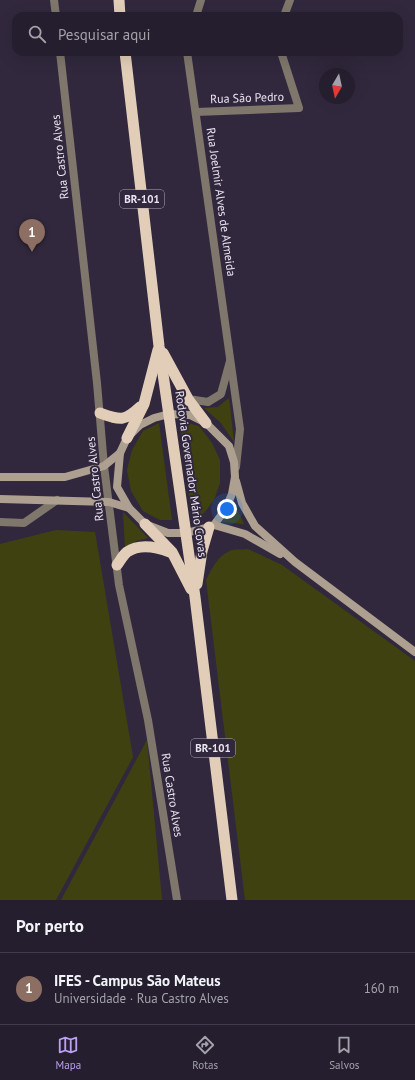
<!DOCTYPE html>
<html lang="pt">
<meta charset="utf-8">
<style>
body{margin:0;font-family:"PT Sans",sans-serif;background:#2d2736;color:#f1f3f6}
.compass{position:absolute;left:319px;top:68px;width:36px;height:36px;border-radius:50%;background:#251e2e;box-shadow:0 4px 16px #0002;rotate:189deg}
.you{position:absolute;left:227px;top:509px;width:14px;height:14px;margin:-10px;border:3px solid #fff;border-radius:50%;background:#1a73e8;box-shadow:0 0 0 6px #1a73e833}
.badge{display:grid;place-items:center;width:26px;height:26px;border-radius:50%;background:#bca0f2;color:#fff;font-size:13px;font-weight:700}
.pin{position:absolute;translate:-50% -33px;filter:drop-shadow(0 1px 2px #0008)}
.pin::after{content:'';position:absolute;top:21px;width:14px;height:12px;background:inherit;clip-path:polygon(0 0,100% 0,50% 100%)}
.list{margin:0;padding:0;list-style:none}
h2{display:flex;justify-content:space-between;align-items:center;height:52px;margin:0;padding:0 16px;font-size:17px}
h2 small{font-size:13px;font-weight:400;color:#a3a2aa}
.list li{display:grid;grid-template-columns:26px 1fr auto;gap:12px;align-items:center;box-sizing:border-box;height:72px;padding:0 16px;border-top:1px solid #423c4a}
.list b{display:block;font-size:15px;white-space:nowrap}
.list p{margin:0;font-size:13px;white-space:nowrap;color:#a3a2aa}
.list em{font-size:13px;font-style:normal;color:#a3a2aa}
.icon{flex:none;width:22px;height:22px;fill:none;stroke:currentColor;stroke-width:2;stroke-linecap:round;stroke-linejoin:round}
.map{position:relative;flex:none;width:415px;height:900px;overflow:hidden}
.search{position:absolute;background:#251e2e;box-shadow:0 4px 16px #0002;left:12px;right:12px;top:12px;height:44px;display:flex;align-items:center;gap:10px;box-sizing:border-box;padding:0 14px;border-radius:12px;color:#a3a2aa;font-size:15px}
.sheet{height:124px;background:#251e2e}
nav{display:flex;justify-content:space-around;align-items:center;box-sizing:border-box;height:56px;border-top:1px solid #423c4a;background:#251e2e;font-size:11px;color:#a3a2aa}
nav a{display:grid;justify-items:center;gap:2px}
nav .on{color:#bca0f2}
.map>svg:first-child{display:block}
.green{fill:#3f4210}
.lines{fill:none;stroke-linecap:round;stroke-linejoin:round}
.service{stroke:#7f766c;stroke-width:8}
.minor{stroke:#7f766c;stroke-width:8}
.secondary{stroke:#ada090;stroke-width:8}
.trunk{stroke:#e2ceb8;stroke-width:11}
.labels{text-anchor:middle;stroke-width:4;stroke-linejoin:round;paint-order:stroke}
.shield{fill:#31283d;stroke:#b2acbc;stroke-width:1}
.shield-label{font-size:11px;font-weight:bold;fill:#eae4f2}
.street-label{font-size:12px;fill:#eae4f2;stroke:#31283d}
</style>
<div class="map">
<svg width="415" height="900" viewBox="0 0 415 900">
<rect width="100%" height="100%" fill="#31283d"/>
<g class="green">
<path d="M229,398L234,442L221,423L204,408L218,407Z"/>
<path d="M179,421L199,426L212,443L220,460V483L214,500L204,513L192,519Z"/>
<path d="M159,423L172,520H160L143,511L131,491L127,470L132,450L143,431Z"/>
<path d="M234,503L244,524L222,522Z"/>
<path d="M123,512L148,538L136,541L125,548Z"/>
<path d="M56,530L95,532L133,757L56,900H0V544Z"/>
<path d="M248,549L282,565L415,661V900H245L206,580C212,568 218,555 232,550C237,549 243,550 248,549Z"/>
<path d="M147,740L162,900H61Z"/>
</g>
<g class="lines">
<path class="service" d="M0,522L24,523L57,500"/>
<g class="minor">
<path d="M54,0L56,16"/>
<path d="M196,16L201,0"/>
<path d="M284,16L290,0"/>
<path d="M60,52L97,383L104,466L119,585L148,720L177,900"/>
<path d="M187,52L240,429L236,467"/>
<path d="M196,112L299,108L281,52"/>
<path d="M188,399L208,402L221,394L230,361"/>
</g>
<g class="secondary">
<path d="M169,414L190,415L206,423L229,446L234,462L235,477L232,494L225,510L214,525L209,527L186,533H168L145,524L129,508L117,487L120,453L127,438L140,425L154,418Z"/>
<path d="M0,477H65L104,466L120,453"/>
<path d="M236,481L242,503L255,526L295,562L415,652"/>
<path d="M0,499L109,502L129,508"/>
<path d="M214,525L245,534L280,554"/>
</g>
<g class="trunk">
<path d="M119,0L120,16"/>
<path d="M125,52L159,346L195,597L232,900"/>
<path d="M163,353L188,399L206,423"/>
<path d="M100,413C120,420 124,422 140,407"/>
<path d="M127,438L144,404L158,350"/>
<path d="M145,524L172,552L191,589"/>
<path d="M117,565C120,561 123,555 127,552C140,543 157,547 170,552"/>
<path d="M197,584L202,551L209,527"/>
</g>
</g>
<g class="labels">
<g class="shield">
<rect x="120" y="190" width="44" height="18" rx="3"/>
<rect x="191" y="739" width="44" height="18" rx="3"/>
</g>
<g class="shield-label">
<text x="142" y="203">BR-101</text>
<text x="213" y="752">BR-101</text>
</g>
<g class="street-label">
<text transform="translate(247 98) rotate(-2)" y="4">Rua São Pedro</text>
<text transform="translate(60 157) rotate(-96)" y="4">Rua Castro Alves</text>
<text transform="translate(221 202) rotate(82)" y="4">Rua Joelmir Alves de Almeida</text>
<text transform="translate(191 474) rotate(82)" y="4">Rodovia Governador Mário Covas</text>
<text transform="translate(95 479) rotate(-96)" y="4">Rua Castro Alves</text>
<text transform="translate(172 795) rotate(81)" y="4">Rua Castro Alves</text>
</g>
</g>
</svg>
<svg class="compass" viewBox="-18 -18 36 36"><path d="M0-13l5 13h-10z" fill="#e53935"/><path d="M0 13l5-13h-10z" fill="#a3a2aa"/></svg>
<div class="you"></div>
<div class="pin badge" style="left:32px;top:252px;background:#8d6e63">1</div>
<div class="search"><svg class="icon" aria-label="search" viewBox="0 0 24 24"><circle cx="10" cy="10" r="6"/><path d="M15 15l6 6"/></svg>Pesquisar aqui</div>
</div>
<section class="sheet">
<h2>Por perto<small></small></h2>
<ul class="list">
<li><span class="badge" style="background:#8d6e63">1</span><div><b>IFES - Campus São Mateus</b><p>Universidade · Rua Castro Alves</p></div><em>160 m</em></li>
</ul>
</section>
<nav>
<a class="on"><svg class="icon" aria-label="map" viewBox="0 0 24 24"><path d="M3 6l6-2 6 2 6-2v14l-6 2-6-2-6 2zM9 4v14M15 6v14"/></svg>Mapa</a>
<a><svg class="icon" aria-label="directions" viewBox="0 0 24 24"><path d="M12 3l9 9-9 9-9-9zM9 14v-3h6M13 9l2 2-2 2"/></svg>Rotas</a>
<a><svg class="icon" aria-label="saved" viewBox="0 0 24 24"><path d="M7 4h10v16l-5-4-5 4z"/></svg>Salvos</a>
</nav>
